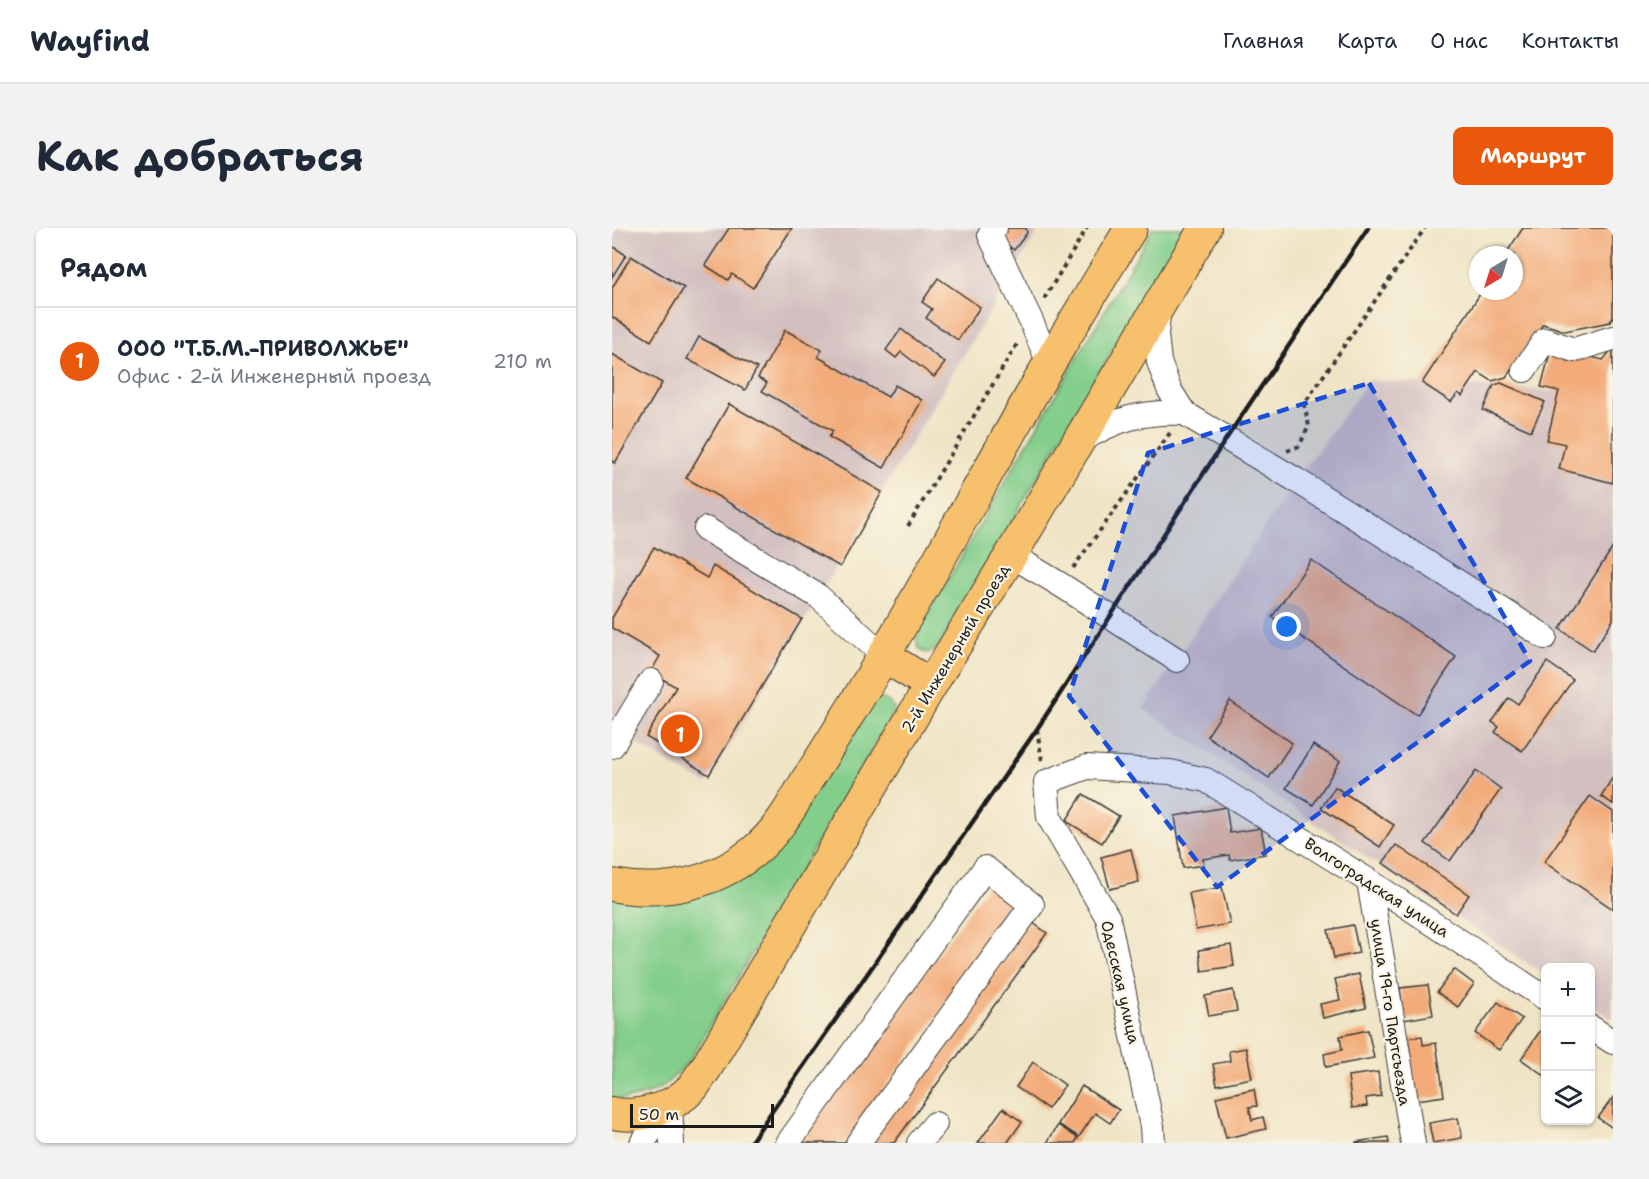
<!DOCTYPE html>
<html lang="ru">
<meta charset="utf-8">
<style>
body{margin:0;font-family:"Shantell Sans",sans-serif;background:#f2f2f3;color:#1f2937}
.controls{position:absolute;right:18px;bottom:18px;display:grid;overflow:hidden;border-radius:9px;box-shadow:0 2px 4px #0004}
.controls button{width:54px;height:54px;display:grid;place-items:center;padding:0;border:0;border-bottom:2px solid #e0e1e3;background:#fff;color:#1f2937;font:30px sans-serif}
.compass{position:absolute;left:857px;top:18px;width:54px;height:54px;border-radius:50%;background:#fff;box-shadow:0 2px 4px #0004;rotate:218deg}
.scale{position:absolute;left:18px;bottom:15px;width:144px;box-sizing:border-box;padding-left:6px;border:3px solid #1c1c1c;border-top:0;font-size:16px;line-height:21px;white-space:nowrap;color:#1c1c1c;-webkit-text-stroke:4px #fcf5e5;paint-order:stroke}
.you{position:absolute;left:675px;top:399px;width:21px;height:21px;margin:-15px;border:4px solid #fff;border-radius:50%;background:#1a73e8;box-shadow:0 0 0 9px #1a73e833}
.badge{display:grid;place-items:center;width:39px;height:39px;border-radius:50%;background:#ea580c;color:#fff;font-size:20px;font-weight:700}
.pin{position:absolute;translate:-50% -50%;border:3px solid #fff;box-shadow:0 2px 6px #0006}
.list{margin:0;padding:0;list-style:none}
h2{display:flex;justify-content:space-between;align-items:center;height:78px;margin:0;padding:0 24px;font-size:26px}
h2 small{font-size:20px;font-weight:400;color:#747a83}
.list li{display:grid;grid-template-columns:39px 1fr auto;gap:18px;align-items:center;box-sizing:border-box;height:108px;padding:0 24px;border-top:2px solid #e0e1e3}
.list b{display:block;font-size:22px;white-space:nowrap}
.list p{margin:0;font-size:20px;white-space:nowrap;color:#747a83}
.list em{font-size:20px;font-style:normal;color:#747a83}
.icon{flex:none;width:33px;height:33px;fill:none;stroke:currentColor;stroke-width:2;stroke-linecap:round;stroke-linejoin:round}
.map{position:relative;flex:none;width:1001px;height:915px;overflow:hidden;border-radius:9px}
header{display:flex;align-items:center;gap:36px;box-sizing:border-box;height:84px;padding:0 30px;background:#fff;border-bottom:2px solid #e0e1e3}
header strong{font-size:28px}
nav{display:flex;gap:33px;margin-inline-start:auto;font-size:21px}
.intro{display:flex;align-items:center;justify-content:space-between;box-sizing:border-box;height:144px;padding:0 36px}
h1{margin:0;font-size:42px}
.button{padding:15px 27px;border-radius:9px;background:#ea580c;color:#fff;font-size:21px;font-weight:700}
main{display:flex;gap:36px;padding:0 36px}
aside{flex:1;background:#fff;border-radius:9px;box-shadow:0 2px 4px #0004}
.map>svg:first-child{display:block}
.industrial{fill:#d2bfc0}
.green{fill:#83ce8b;stroke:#507554;stroke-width:1.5}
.building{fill:#f2ab79}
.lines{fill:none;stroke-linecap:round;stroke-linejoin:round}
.minor-casing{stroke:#3c3a35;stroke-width:26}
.major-casing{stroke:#3c3a35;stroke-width:34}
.path{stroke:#3c3a35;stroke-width:4;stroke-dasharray:4.5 4.5;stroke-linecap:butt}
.minor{stroke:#fff;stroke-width:24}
.major{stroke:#f7c06c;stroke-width:32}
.rail{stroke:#1c1c1c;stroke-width:4.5}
.marked{fill:#1d4ed8;fill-opacity:0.2;stroke:#1d4ed8;stroke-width:4.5;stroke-dasharray:12 8;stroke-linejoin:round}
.labels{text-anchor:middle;stroke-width:4.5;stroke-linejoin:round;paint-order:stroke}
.street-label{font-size:16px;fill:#1c1c1c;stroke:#fcf5e5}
</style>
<header>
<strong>Wayfind</strong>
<nav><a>Главная</a><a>Карта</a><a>О нас</a><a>Контакты</a></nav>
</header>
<div class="intro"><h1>Как добраться</h1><a class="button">Маршрут</a></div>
<main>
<aside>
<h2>Рядом<small></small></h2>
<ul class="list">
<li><span class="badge">1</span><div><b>ООО &quot;Т.Б.М.-ПРИВОЛЖЬЕ&quot;</b><p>Офис · 2-й Инженерный проезд</p></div><em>210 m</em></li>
</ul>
</aside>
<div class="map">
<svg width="1001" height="915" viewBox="0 0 1001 915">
<rect width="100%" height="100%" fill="#fcf5e5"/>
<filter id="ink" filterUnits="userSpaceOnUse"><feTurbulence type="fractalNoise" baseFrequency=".0167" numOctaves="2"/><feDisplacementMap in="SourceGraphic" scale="12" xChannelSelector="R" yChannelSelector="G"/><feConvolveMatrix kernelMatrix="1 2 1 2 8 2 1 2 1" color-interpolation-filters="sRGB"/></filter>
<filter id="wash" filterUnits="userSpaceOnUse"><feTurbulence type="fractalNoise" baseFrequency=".008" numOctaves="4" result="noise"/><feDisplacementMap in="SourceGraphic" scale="24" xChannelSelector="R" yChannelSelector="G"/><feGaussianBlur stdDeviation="1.35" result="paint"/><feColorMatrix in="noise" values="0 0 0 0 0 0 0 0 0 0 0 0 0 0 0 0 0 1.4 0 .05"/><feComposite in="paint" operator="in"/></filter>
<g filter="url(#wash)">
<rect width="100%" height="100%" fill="#efe4c5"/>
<g class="industrial">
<path d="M0,0H428L94,556L0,502Z"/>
<path d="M757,152L1001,167V792L979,777L978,740H933V747L531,481L684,252Z"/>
</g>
<g class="green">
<path d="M541,0H572L328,416C315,433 300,422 306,403Z"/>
<path d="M266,469L276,473L282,481L278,490L79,830C54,860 40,870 0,872V670L88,668Z"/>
</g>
<g id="blocks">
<g class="building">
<path d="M117,0H180L141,60L120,46L116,52L93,37Z"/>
<path d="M383,0H414L415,5L402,22L387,10Z"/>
<path d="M911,0H1001V89L998,94L953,103L931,96L894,149L880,153L866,144L850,168L846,165L839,174L810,155L870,63H902V27H893Z"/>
<path d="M0,18L14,27L0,49Z"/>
<path d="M19,28L72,60L39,113L0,89V60Z"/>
<path d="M326,50L368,79L346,112L314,90L320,81L310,74Z"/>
<path d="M289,101L333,135L322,149L289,124L284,130L274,122Z"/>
<path d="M173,102L210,122L206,129L276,169L283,157L310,172L272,240L217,209L221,203L150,163L155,155L146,150Z"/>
<path d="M87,109L145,140L133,162L75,131Z"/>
<path d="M1001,120V255L947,241L953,216L935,212L947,163L929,159L938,125L950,122L991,132Z"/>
<path d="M0,126L50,155L3,235L0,234Z"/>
<path d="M889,155L933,174L919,203L871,182L882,157Z"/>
<path d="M117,176L270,264L228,339L74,250Z"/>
<path d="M42,319L95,350L101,338L190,391L97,547L34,509L64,459L39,444L48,428L0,400V390Z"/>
<path d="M1001,319V392L981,423L948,401Z"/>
<path d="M699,332L844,429L805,487L660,389Z"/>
<path d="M935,434L961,452L910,523L883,504L887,499L880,494L897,470L906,476Z"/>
<path d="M618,473L680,515L657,550L595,508Z"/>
<path d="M701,517L728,533L701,577L674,560Z"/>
<path d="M864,543L889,561L838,633L813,615Z"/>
<path d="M1001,549V576L989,568Z"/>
<path d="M723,559L782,597L768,619L709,580Z"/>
<path d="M471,566L507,588L490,615L454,593Z"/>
<path d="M978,568L1001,584V681L932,634Z"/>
<path d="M614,579L618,605L649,600L654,626L618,632L617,627L591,631L592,637L571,640L563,588Z"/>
<path d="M784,617L857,667L844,686L771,635Z"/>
<path d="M519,621L527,654L498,661L489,629Z"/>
<path d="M381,650L410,672L232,915H188Z"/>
<path d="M610,659L618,696L584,702L577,665Z"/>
<path d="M417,692L435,705L282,915H255Z"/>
<path d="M741,697L747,725L722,730L716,702Z"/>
<path d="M619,717L622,738L590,743L587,722Z"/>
<path d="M842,741L862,756L846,779L825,764Z"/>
<path d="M747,746L754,780L711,790L708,776L728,772L723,751Z"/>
<path d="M816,757L821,787L792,792L788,760Z"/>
<path d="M621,762L625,783L597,788L593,768Z"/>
<path d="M886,774L910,791L887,822L863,805Z"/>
<path d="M756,802L762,830L714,839L712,826L730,822L728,808Z"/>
<path d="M928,803L933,806V848L909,831Z"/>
<path d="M810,808L811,817L824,815L832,868L805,872L796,810Z"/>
<path d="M634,820L640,850L605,857L601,836L618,833L617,823Z"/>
<path d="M421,834L453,857L436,881L404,859Z"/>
<path d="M766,844L769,868L754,870L755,878L740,880L736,848Z"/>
<path d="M470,858L507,882L498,895L483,885L467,909L446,896Z"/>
<path d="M642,861L645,878L637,879L640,892L651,889L654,901L614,910L604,869Z"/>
<path d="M1001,869V900L986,890Z"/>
<path d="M391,880L410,894L395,915H366Z"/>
<path d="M846,890L850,910L821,915L817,895Z"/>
<path d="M446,897L466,910L463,915H435Z"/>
<path d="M776,909L777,915H744V914Z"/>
</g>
</g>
</g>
<g filter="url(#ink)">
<use href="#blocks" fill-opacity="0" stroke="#3c3a35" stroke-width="1.5"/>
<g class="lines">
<defs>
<g id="minor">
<path d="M383,0L378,7L419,93L437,135"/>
<path d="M547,80L544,106L547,134L557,161L572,185L684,252L933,409"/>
<path d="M912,142L933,112L962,122L1001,110"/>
<path d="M467,214C502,191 531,183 572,185"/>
<path d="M94,301L206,368L272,428"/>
<path d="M399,327L449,357L565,432"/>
<path d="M0,518L39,453"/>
<path d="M757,653L801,915"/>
<path d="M978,799L1001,814"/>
<path d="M58,877L60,915"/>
<path d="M30,915L58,877"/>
<path d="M176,915L373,640L420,677L246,915"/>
<path d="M307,915L323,896"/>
<path d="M541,915L540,898L496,690L437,589L434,554L475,539L558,544L594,552L757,653L933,770"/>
</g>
<g id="major">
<path d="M272,428L319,457"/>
<path d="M0,657C50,667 101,656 141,624C165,605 180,578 195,552C211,528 226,503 241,479C310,366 371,250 437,136C464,90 492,45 519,0"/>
<path d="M0,885C27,891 61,880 80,860C85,854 89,847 94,840L319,457L399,327L593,0"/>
</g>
</defs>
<use href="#minor" class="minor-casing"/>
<use href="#major" class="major-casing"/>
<g class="path">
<path d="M432,71L475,0"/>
<path d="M675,223L687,218L697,198L692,176L813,0"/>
<path d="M296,298L405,116"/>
<path d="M461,340L558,205"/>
<path d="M425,501L430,533"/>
</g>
<use href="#minor" class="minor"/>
<use href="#major" class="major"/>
<path class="rail" d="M138,915L425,501L614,211L756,0"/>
</g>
</g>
<path class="marked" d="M757,155L918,433L605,659L457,468L536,225Z"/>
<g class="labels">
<g class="street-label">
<text transform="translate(343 420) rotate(-59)" y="6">2-й Инженерный проезд</text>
<text transform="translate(765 659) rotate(33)" y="6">Волгоградская улица</text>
<text transform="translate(509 754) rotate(77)" y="6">Одесская улица</text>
<text transform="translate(779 784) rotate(81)" y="6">улица 19-го Партсъезда</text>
</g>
</g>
</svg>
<div class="controls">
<button>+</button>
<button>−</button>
<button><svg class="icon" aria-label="layers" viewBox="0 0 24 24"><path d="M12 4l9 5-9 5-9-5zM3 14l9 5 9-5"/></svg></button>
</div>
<svg class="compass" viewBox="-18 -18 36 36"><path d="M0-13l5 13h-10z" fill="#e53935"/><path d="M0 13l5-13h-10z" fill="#747a83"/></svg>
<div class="scale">50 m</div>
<div class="you"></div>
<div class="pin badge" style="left:68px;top:506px">1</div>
</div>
</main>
